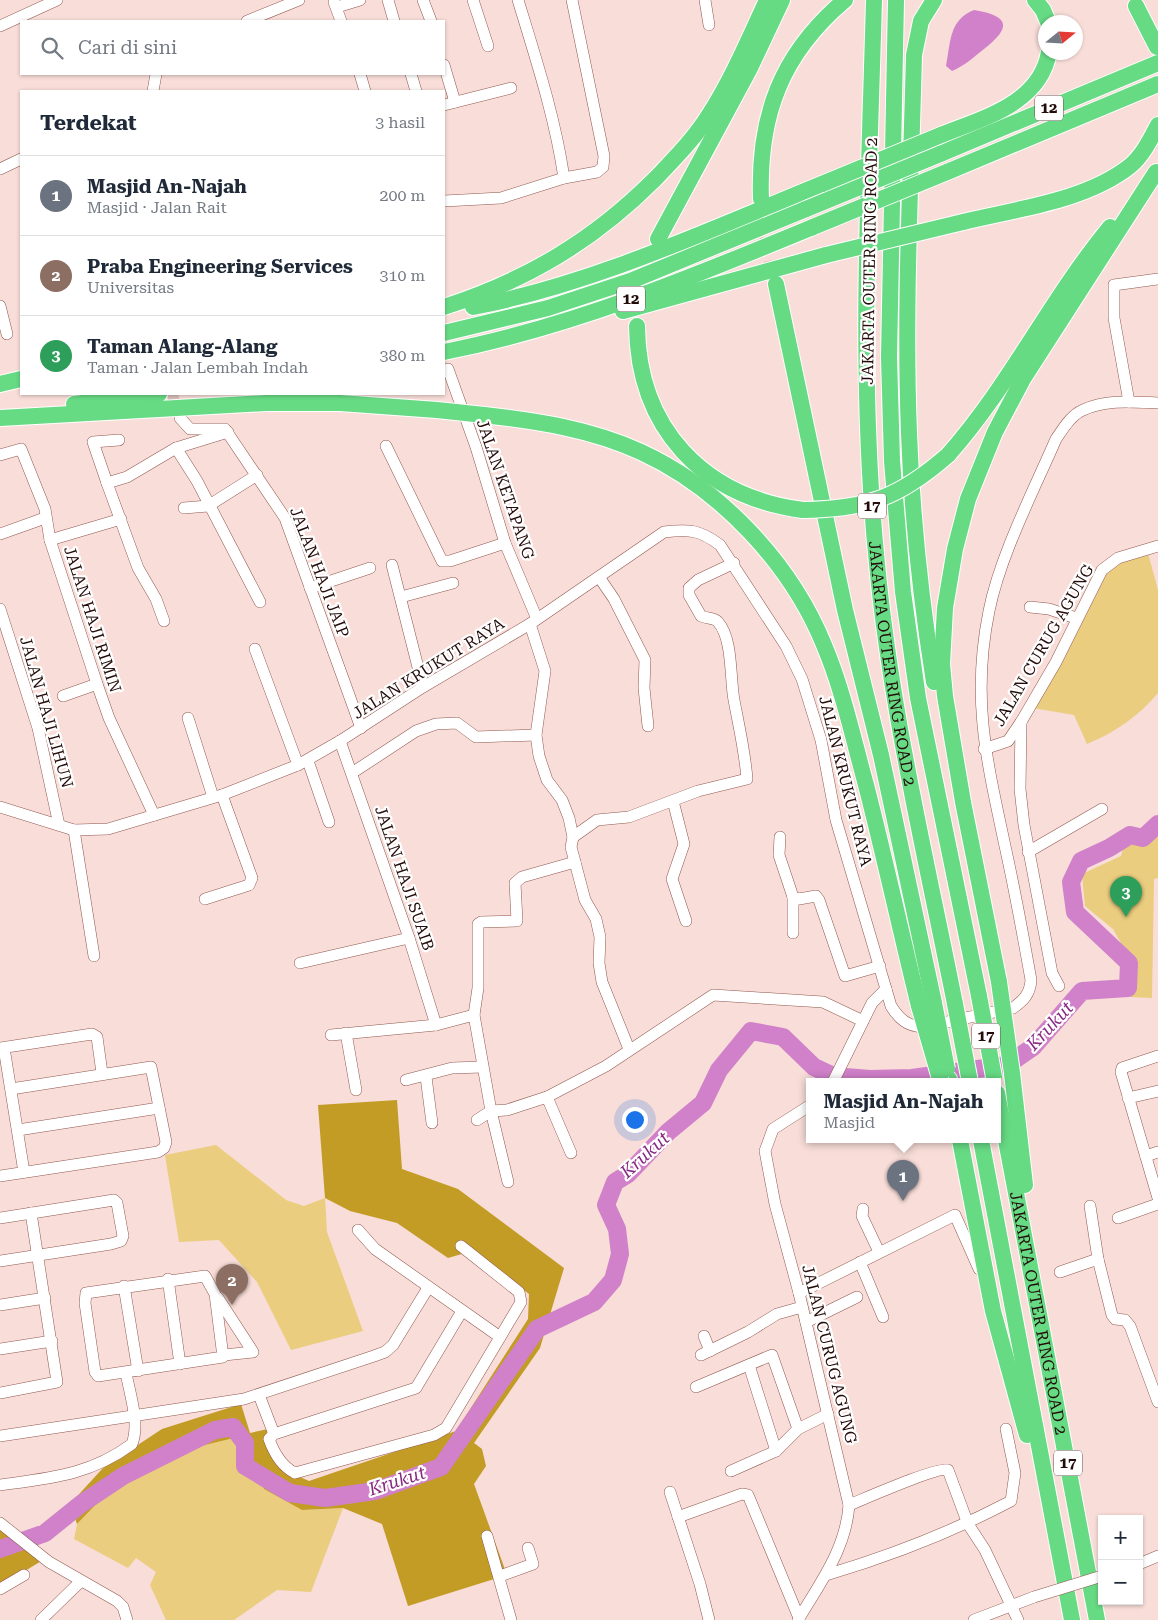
<!DOCTYPE html>
<html lang="id">
<meta charset="utf-8">
<style>
body{margin:0;font-family:"Roboto Serif",serif;background:#f2f2f3;color:#1f2937}
.controls{position:absolute;right:15px;bottom:15px;display:grid;overflow:hidden;border-radius:0px;box-shadow:0 1px 4px #0004}
.controls button{width:45px;height:45px;display:grid;place-items:center;padding:0;border:0;border-bottom:1px solid #e0e1e3;background:#fff;color:#1f2937;font:25px sans-serif}
.compass{position:absolute;left:1038px;top:15px;width:45px;height:45px;border-radius:50%;background:#fff;box-shadow:0 1px 4px #0004;rotate:72deg}
.you{position:absolute;left:634px;top:1119px;width:18px;height:18px;margin:-12px;border:4px solid #fff;border-radius:50%;background:#1a73e8;box-shadow:0 0 0 8px #1a73e833}
.badge{display:grid;place-items:center;width:32px;height:32px;border-radius:50%;background:#3e8490;color:#fff;font-size:16px;font-weight:700}
.pin{position:absolute;translate:-50% -41px;filter:drop-shadow(0 1px 2px #0008)}
.pin::after{content:'';position:absolute;top:26px;width:18px;height:15px;background:inherit;clip-path:polygon(0 0,100% 0,50% 100%)}
.popup{position:absolute;left:806px;top:1078px;width:195px;height:65px;box-sizing:border-box;display:grid;place-content:center;border-radius:0px;background:#fff;filter:drop-shadow(0 1px 4px #0005);font-size:16px;white-space:nowrap;color:#747a83}
.popup b{font-size:19px;color:#1f2937}
.popup::after{content:'';position:absolute;left:50%;top:100%;margin-left:-10px;border:10px solid transparent;border-top-color:#fff}
.list{margin:0;padding:0;list-style:none}
h2{display:flex;justify-content:space-between;align-items:center;height:65px;margin:0;padding:0 20px;font-size:21px}
h2 small{font-size:16px;font-weight:400;color:#747a83}
.list li{display:grid;grid-template-columns:32px 1fr auto;gap:15px;align-items:center;box-sizing:border-box;height:80px;padding:0 20px;border-top:1px solid #e0e1e3}
.list b{display:block;font-size:19px;white-space:nowrap}
.list p{margin:0;font-size:16px;white-space:nowrap;color:#747a83}
.list em{font-size:16px;font-style:normal;color:#747a83}
.icon{flex:none;width:28px;height:28px;fill:none;stroke:currentColor;stroke-width:2;stroke-linecap:round;stroke-linejoin:round}
.map{position:relative;flex:none;width:1158px;height:1620px;overflow:hidden}
.search{position:absolute;background:#fff;box-shadow:0 1px 4px #0004;left:20px;top:20px;width:425px;height:55px;display:flex;align-items:center;gap:12px;box-sizing:border-box;padding:0 18px;border-radius:0px;color:#747a83;font-size:19px}
.panel{position:absolute;background:#fff;box-shadow:0 1px 4px #0004;left:20px;top:90px;width:425px;height:305px;border-radius:0px}
.map>svg:first-child{display:block}
.green{fill:#eacd7e}
.forest{fill:#c29c24}
.water{fill:#d081c9}
.lines{fill:none;stroke-linecap:round;stroke-linejoin:round}
.river{stroke:#d081c9;stroke-width:18}
.minor-tunnel{stroke:#d8beb9;stroke-width:11;stroke-dasharray:11 5.5;stroke-linecap:butt}
.highway-tunnel{stroke:#d8beb9;stroke-width:16;stroke-dasharray:16 8;stroke-linecap:butt}
.minor-casing{stroke:#92584f;stroke-width:12}
.highway-casing{stroke:#fff;stroke-width:18}
.minor{stroke:#fff;stroke-width:11}
.highway{stroke:#67da84;stroke-width:16}
.minor-bridge-casing{stroke:#92584f;stroke-width:12;stroke-linecap:butt}
.highway-bridge-casing{stroke:#fff;stroke-width:18;stroke-linecap:butt}
.minor-bridge{stroke:#fff;stroke-width:11}
.highway-bridge{stroke:#67da84;stroke-width:16}
.labels{text-anchor:middle;stroke-width:4.5;stroke-linejoin:round;paint-order:stroke}
.shield{fill:#fff;stroke:#655553;stroke-width:1}
.shield-label{font-size:15px;font-weight:bold;fill:#230c09}
.street-label{font-size:16px;fill:#230c09;stroke:#fff}
.water-label{font-size:18px;font-style:italic;fill:#872982;stroke:#fff}
</style>
<div class="map">
<svg width="1158" height="1620" viewBox="0 0 1158 1620">
<rect width="100%" height="100%" fill="#f8ddd8"/>
<g class="green">
<path d="M1148,553L1158,590V693C1139,716 1114,733 1087,744L1074,715L1033,708L1099,583C1114,563 1125,560 1148,553Z"/>
<path d="M1158,829V878L1154,879L1152,998L1130,997L1134,960L1126,952L1113,929L1085,906L1082,874L1121,856L1124,844L1131,839L1146,841Z"/>
<path d="M216,1145L286,1200L304,1206L325,1198L327,1232L363,1331L291,1350L257,1282L219,1240L179,1242L165,1155Z"/>
<path d="M238,1437L264,1489L302,1510L343,1508L311,1592L277,1590L234,1620H166L150,1585L156,1572L136,1558L128,1568L74,1539L77,1524L107,1493L201,1446Z"/>
</g>
<g class="forest">
<path d="M397,1100L402,1169L458,1189L564,1268L540,1348L474,1443L482,1449L486,1466L474,1484L507,1575L408,1606L382,1524L343,1508L302,1510L264,1489L238,1437L201,1446L107,1493L77,1524L70,1504L103,1468L162,1429L241,1404L250,1433L268,1429L287,1471L309,1481L456,1431L528,1319L529,1294L472,1251L448,1258L397,1223L350,1211L325,1198L318,1105Z"/>
<path d="M0,1526L43,1560L0,1586Z"/>
</g>
<path class="water" d="M974,10C1011,16 1011,28 984,49C974,57 964,66 952,71L946,66C951,41 949,20 974,10Z"/>
<g class="lines">
<path class="river" d="M0,1549L45,1533L81,1504L123,1476L215,1430L233,1427L245,1443V1466L290,1493L325,1498L375,1491L441,1467L537,1329L594,1302L613,1280L620,1254L617,1229L606,1205L615,1182L628,1174L668,1132L703,1103L719,1070L751,1031L783,1037L814,1067L833,1076L870,1079L912,1078L1007,1065L1033,1047L1082,991L1128,988L1129,963L1075,912L1071,882L1081,861L1109,848L1130,835L1143,838L1158,824"/>
<path class="minor-tunnel" d="M172,394L179,414"/>
<path class="highway-tunnel" d="M763,213L776,282"/>
<defs>
<g id="minor">
<path d="M388,0L394,21"/>
<path d="M423,0L431,21"/>
<path d="M473,0L488,46"/>
<path d="M518,0C536,59 555,117 564,178"/>
<path d="M705,0L709,25"/>
<path d="M334,2L341,21"/>
<path d="M337,7L360,0"/>
<path d="M247,21L299,0"/>
<path d="M0,26L57,0"/>
<path d="M444,65L455,102"/>
<path d="M360,74L365,91"/>
<path d="M411,74L416,91"/>
<path d="M153,91L156,74"/>
<path d="M444,105L511,88"/>
<path d="M0,169L21,159"/>
<path d="M444,201L501,198L564,178L597,172L603,167L604,156L572,0"/>
<path d="M0,306L7,334"/>
<path d="M448,369L476,447L505,543L537,619"/>
<path d="M1129,402L1114,318V285L1158,279"/>
<path d="M180,418L190,429H225L285,518L361,728"/>
<path d="M386,446L442,561H450L505,543"/>
<path d="M176,448L228,432"/>
<path d="M0,455L21,449L45,509L50,540L97,684L109,718L154,815"/>
<path d="M107,483L93,442L119,440"/>
<path d="M184,508L208,506L257,475"/>
<path d="M0,534L45,518"/>
<path d="M50,540L121,519"/>
<path d="M392,565L423,687"/>
<path d="M599,577L614,599L645,660L644,688L648,726"/>
<path d="M310,588L370,568"/>
<path d="M401,597L453,583"/>
<path d="M1030,607L1049,609L1076,618"/>
<path d="M0,609L38,728L59,825"/>
<path d="M164,621L156,599L138,568L107,483L127,477L176,448L197,481L260,602"/>
<path d="M530,624L545,671L536,735L539,756L547,780L562,800L569,818L573,837L571,847L575,862L585,900L596,919L600,937L599,963L602,982L629,1049"/>
<path d="M255,649L298,765"/>
<path d="M63,696L97,684"/>
<path d="M188,718L213,797"/>
<path d="M1021,722L1020,789L1024,825L1052,973L1059,986"/>
<path d="M340,741L409,938L436,1025"/>
<path d="M984,749L1008,741L1021,722L1056,662L1102,570L1118,558L1158,546"/>
<path d="M308,761L329,822"/>
<path d="M352,773L416,731L436,724L457,723L476,737L536,735"/>
<path d="M673,801L684,844L672,879L686,921"/>
<path d="M0,807L74,830L108,829L222,795L298,765L340,741L423,687L530,624L664,532C690,529 700,530 720,545L786,646L802,679L821,740L836,820L891,1006C899,1019 907,1026 923,1027L1013,1008C1024,1000 1030,994 1031,980C1023,935 1015,891 1005,846C987,761 971,699 989,611C1000,556 1033,492 1056,439C1063,429 1071,415 1083,410C1106,399 1134,402 1158,403"/>
<path d="M74,830L94,956"/>
<path d="M573,837L597,820L629,817L698,791L747,779C745,752 739,727 734,700C730,680 733,638 718,622C714,617 707,619 701,616L689,595V588L698,580L734,563"/>
<path d="M780,837L779,855L793,897L799,899L816,896L819,900L845,976L880,966"/>
<path d="M1028,852L1102,809"/>
<path d="M205,899L249,885L252,878L222,795"/>
<path d="M793,933V897"/>
<path d="M300,963L409,938"/>
<path d="M474,1015L478,988V924L481,922L517,921L515,883L522,877L575,862"/>
<path d="M346,1033L356,1090"/>
<path d="M331,1035L436,1025L474,1015L491,1111L507,1110L547,1097L606,1066L713,995L823,1002L863,1021"/>
<path d="M0,1048L92,1034L97,1037L102,1073"/>
<path d="M4,1048L24,1172"/>
<path d="M1158,1056L1122,1068L1121,1072L1158,1198"/>
<path d="M426,1077L432,1123"/>
<path d="M406,1080L452,1068L482,1067"/>
<path d="M833,1082L872,1003L886,989"/>
<path d="M547,1097L571,1153"/>
<path d="M1128,1098L1158,1091"/>
<path d="M477,1120L491,1111L508,1182"/>
<path d="M18,1130L159,1108"/>
<path d="M1146,1156L1158,1152"/>
<path d="M0,1176L158,1152L164,1148L166,1142L151,1067L11,1089"/>
<path d="M1090,1206L1098,1259L1112,1315L1115,1319L1125,1320L1130,1326L1158,1402"/>
<path d="M863,1209L862,1216L879,1252"/>
<path d="M0,1218L114,1200L117,1203L123,1236L121,1241L111,1244L0,1261"/>
<path d="M1118,1218L1158,1204"/>
<path d="M358,1230L375,1249L500,1337"/>
<path d="M461,1246L519,1292L521,1302L446,1428L434,1435L295,1473C281,1466 274,1453 269,1439L274,1434L416,1388L462,1311"/>
<path d="M860,1262L883,1317"/>
<path d="M1060,1272L1098,1259"/>
<path d="M205,1276L215,1294L223,1357L98,1376L95,1372L85,1303L86,1293Z"/>
<path d="M168,1279L180,1364"/>
<path d="M124,1286L138,1371"/>
<path d="M799,1293L955,1215L979,1269"/>
<path d="M218,1298L253,1352L224,1355"/>
<path d="M0,1305L45,1298"/>
<path d="M806,1322L857,1297"/>
<path d="M704,1336L710,1351"/>
<path d="M0,1349L52,1341"/>
<path d="M701,1355L748,1332L777,1314L802,1307"/>
<path d="M749,1365L776,1451"/>
<path d="M696,1387L772,1355L798,1429L776,1451L731,1471"/>
<path d="M0,1393L57,1382L31,1213"/>
<path d="M259,1395L274,1434"/>
<path d="M798,1429L828,1414"/>
<path d="M0,1436L244,1399L374,1356L385,1352L393,1345L428,1288"/>
<path d="M0,1485C51,1478 90,1475 132,1444C140,1423 130,1395 126,1373"/>
<path d="M670,1492L700,1584L709,1620"/>
<path d="M849,1505C864,1499 939,1466 948,1470L968,1524L985,1550L1018,1620"/>
<path d="M678,1517L742,1494L748,1495L799,1618"/>
<path d="M0,1523L49,1562L117,1601L123,1607L127,1620"/>
<path d="M487,1536L511,1620"/>
<path d="M1139,1564L1158,1556"/>
<path d="M826,1575C890,1556 952,1532 1011,1501L1015,1473L1006,1429"/>
<path d="M500,1576L533,1564L528,1548"/>
<path d="M0,1589L24,1575"/>
<path d="M41,1620L80,1582"/>
<path d="M798,1620C820,1583 846,1549 849,1505L799,1293L775,1204L765,1151L773,1129L809,1106"/>
<path d="M974,1620L1034,1597"/>
</g>
<g id="highway">
<path id="s1" d="M874,0C869,188 858,376 877,564C891,712 926,858 955,1004"/>
<path d="M896,0L889,357L892,461L903,592L918,698L979,996"/>
<path d="M934,0L921,21L914,55C911,181 904,307 909,433C912,517 921,600 934,682"/>
<path d="M1035,0L1043,10L1048,22"/>
<path d="M1136,6L1157,47"/>
<path d="M941,135C983,118 1040,104 1049,52"/>
<path d="M940,154L1158,63"/>
<path d="M947,172L1158,84"/>
<path d="M761,199C758,116 781,54 845,0"/>
<path d="M963,222C1016,209 1086,201 1130,166C1143,155 1150,140 1158,125"/>
<path d="M658,239L749,70L782,0"/>
<path d="M776,284L845,610L881,755L934,1003"/>
<path d="M444,307C527,280 593,241 655,179C674,159 695,138 709,115C732,79 749,39 767,0"/>
<path d="M473,307C593,284 709,230 822,184"/>
<path d="M623,311L826,255"/>
<path d="M637,326C638,428 703,497 803,510"/>
<path d="M444,333L548,308L633,280L806,209"/>
<path d="M444,352C572,327 692,277 813,227"/>
<path d="M0,384L21,379"/>
<path d="M74,404L159,394"/>
<path d="M484,415C537,421 591,429 641,452C721,489 791,564 824,645C843,690 853,738 866,785C885,859 901,933 919,1006"/>
<path d="M0,418L266,403H340L437,410"/>
<path d="M948,455C1010,385 1050,300 1110,227"/>
<path d="M999,982L963,802L945,696L942,664L945,608L955,549L968,499L995,432L1023,379L1156,172"/>
<path d="M1012,1073L1025,1185"/>
<path d="M949,1079V1082"/>
<path id="s2" d="M997,1093L1097,1620"/>
<path d="M960,1140L993,1311L1027,1435"/>
<path d="M981,1140L1072,1620"/>
</g>
</defs>
<use href="#minor" class="minor-casing"/>
<use href="#highway" class="highway-casing"/>
<use href="#minor" class="minor"/>
<use href="#highway" class="highway"/>
<defs>
<path id="minor-bridge" d="M1034,1597L1102,1576"/>
<g id="highway-bridge">
<path d="M822,184L941,135"/>
<path d="M806,209L940,154"/>
<path d="M813,227L947,172"/>
<path d="M826,255L963,222"/>
<path d="M437,410L484,415"/>
<path d="M803,510C867,509 899,498 948,455"/>
<path d="M999,982L1012,1073"/>
<path d="M979,996L994,1077"/>
<path d="M934,1003L947,1069"/>
<path d="M955,1004L970,1082"/>
<path d="M919,1006L941,1082"/>
</g>
</defs>
<use href="#minor-bridge" class="minor-bridge-casing"/>
<use href="#highway-bridge" class="highway-bridge-casing"/>
<use href="#minor-bridge" class="minor-bridge"/>
<use href="#highway-bridge" class="highway-bridge"/>
</g>
<g class="labels">
<g class="shield">
<rect x="1035" y="95.5" width="28" height="25" rx="4"/>
<rect x="617" y="286.5" width="28" height="25" rx="4"/>
<rect x="858" y="493.5" width="28" height="25" rx="4"/>
<rect x="972" y="1023.5" width="28" height="25" rx="4"/>
<rect x="1054" y="1450.5" width="28" height="25" rx="4"/>
</g>
<g class="shield-label">
<text x="1049" y="113">12</text>
<text x="631" y="304">12</text>
<text x="872" y="511">17</text>
<text x="986" y="1041">17</text>
<text x="1068" y="1468">17</text>
</g>
<g class="street-label">
<text transform="translate(869 261) rotate(-89)" y="6">JAKARTA OUTER RING ROAD 2</text>
<text transform="translate(506 489) rotate(71)" y="6">JALAN KETAPANG</text>
<text transform="translate(320 572) rotate(69)" y="6">JALAN HAJI JAIP</text>
<text transform="translate(93 619) rotate(72)" y="6">JALAN HAJI RIMIN</text>
<text transform="translate(1043 645) rotate(-60)" y="6">JALAN CURUG AGUNG</text>
<text dy="6" stroke="none"><textPath href="#s1" startOffset="665">JAKARTA OUTER RING ROAD 2</textPath></text>
<text transform="translate(428 668) rotate(-32)" y="6">JALAN KRUKUT RAYA</text>
<text transform="translate(47 712) rotate(74)" y="6">JALAN HAJI LIHUN</text>
<text transform="translate(846 781) rotate(76)" y="6">JALAN KRUKUT RAYA</text>
<text transform="translate(405 878) rotate(71)" y="6">JALAN HAJI SUAIB</text>
<text dy="6" stroke="none"><textPath href="#s2" startOffset="224">JAKARTA OUTER RING ROAD 2</textPath></text>
<text transform="translate(830 1354) rotate(76)" y="6">JALAN CURUG AGUNG</text>
</g>
<g class="water-label">
<text transform="translate(1050 1026) rotate(-47)" y="6">Krukut</text>
<text transform="translate(645 1155) rotate(-42)" y="6">Krukut</text>
<text transform="translate(397 1481) rotate(-18)" y="6">Krukut</text>
</g>
</g>
</svg>
<div class="controls">
<button>+</button>
<button>−</button>
</div>
<svg class="compass" viewBox="-18 -18 36 36"><path d="M0-13l5 13h-10z" fill="#e53935"/><path d="M0 13l5-13h-10z" fill="#747a83"/></svg>
<div class="you"></div>
<div class="pin badge" style="left:903px;top:1201px;background:#6b7280">1</div>
<div class="popup"><b>Masjid An-Najah</b>Masjid</div>
<div class="pin badge" style="left:232px;top:1305px;background:#8d6e63">2</div>
<div class="pin badge" style="left:1126px;top:917px;background:#2e9e5b">3</div>
<div class="search"><svg class="icon" aria-label="search" viewBox="0 0 24 24"><circle cx="10" cy="10" r="6"/><path d="M15 15l6 6"/></svg>Cari di sini</div>
<section class="panel">
<h2>Terdekat<small>3 hasil</small></h2>
<ul class="list">
<li><span class="badge" style="background:#6b7280">1</span><div><b>Masjid An-Najah</b><p>Masjid · Jalan Rait</p></div><em>200 m</em></li>
<li><span class="badge" style="background:#8d6e63">2</span><div><b>Praba Engineering Services</b><p>Universitas</p></div><em>310 m</em></li>
<li><span class="badge" style="background:#2e9e5b">3</span><div><b>Taman Alang-Alang</b><p>Taman · Jalan Lembah Indah</p></div><em>380 m</em></li>
</ul>
</section>
</div>
